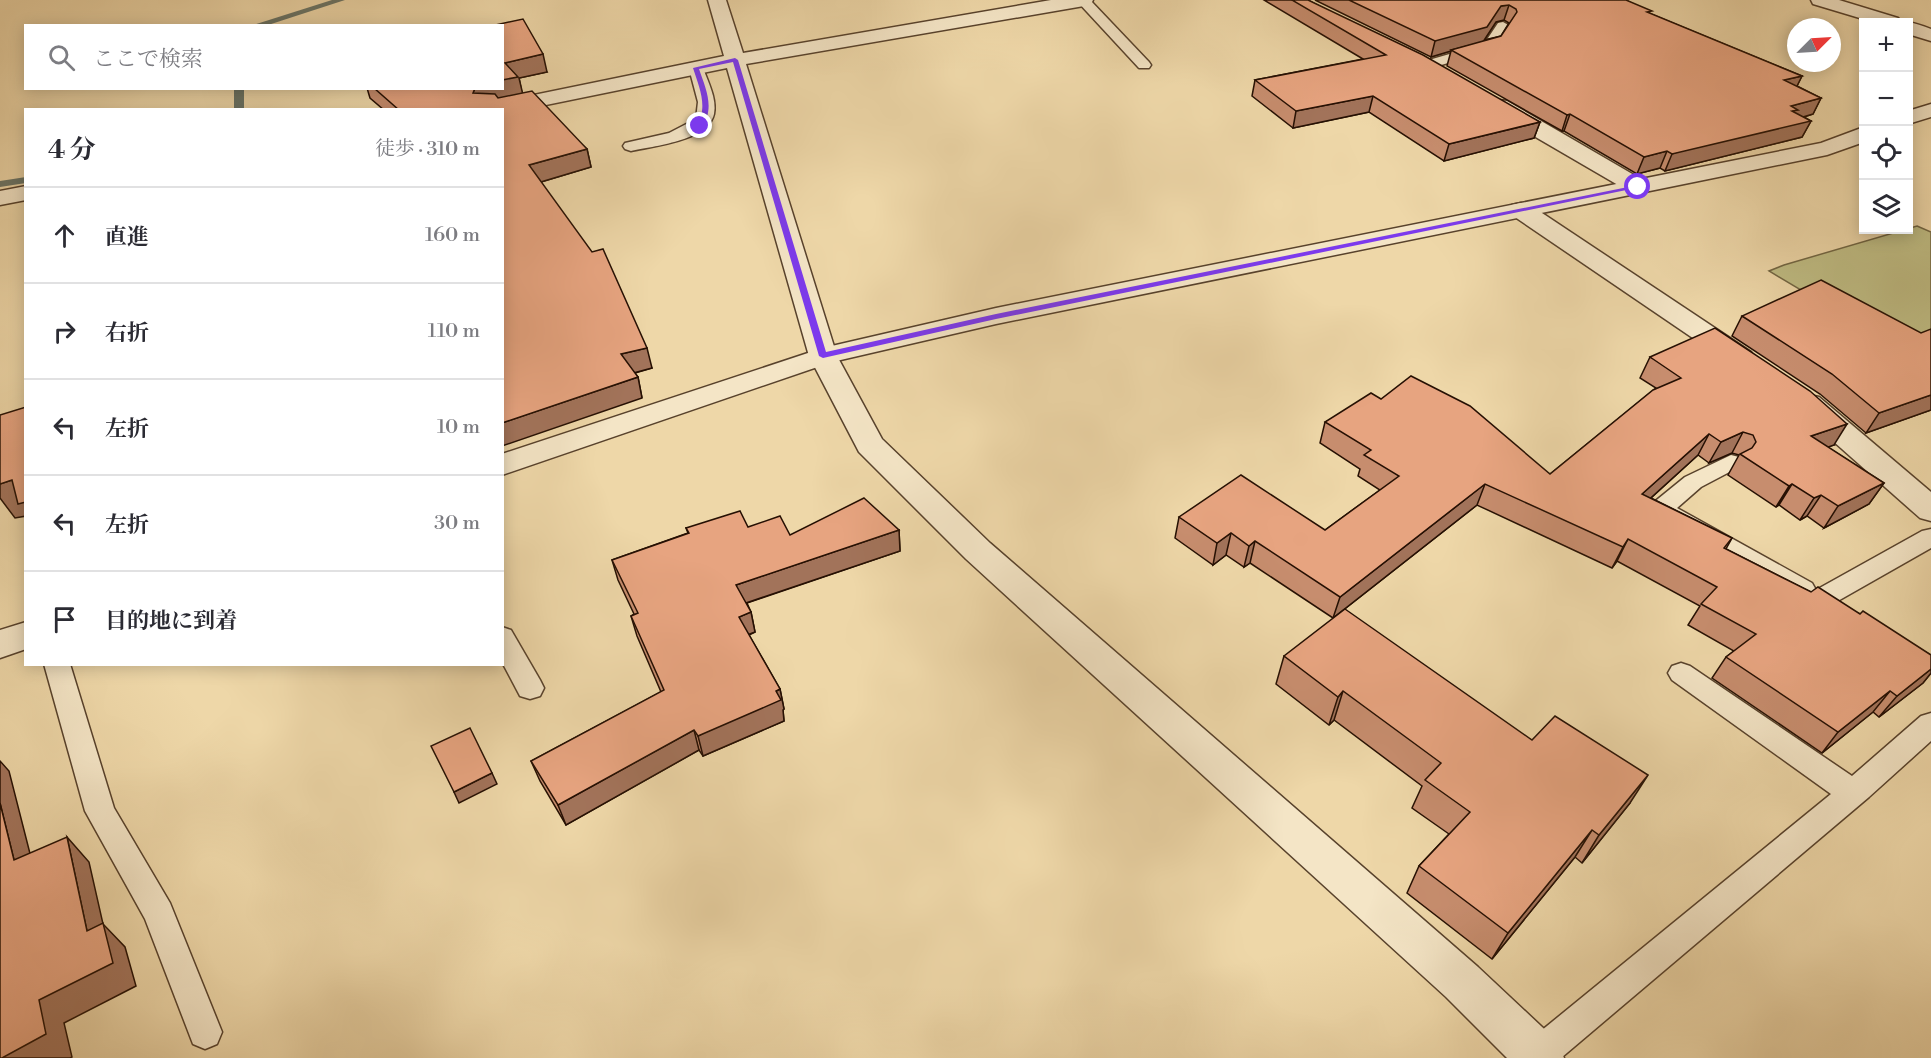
<!DOCTYPE html>
<html lang="ja">
<meta charset="utf-8">
<style>
body{margin:0;font-family:"Libre Bodoni","Noto Serif JP",serif;background:#f7f7f7;color:#2b2b33}
.controls{position:absolute;right:18px;top:18px;display:grid;overflow:hidden;border-radius:0px;box-shadow:0 3px 15px #0003}
.controls button{width:54px;height:54px;display:grid;place-items:center;padding:0;border:0;border-bottom:2px solid #e1e1e2;background:#fff;color:#2b2b33;font:30px sans-serif}
.compass{position:absolute;left:1787px;top:18px;width:54px;height:54px;border-radius:50%;background:#fff;box-shadow:0 3px 15px #0003;rotate:66deg}
.stop{position:absolute;width:18px;height:18px;margin:-14px;border:4px solid #7c3aed;border-radius:50%;background:#fff}
.stop.end{background:#7c3aed;border-color:#fff;box-shadow:0 2px 6px #0008}
.list{margin:0;padding:0;list-style:none}
h2{display:flex;justify-content:space-between;align-items:center;height:78px;margin:0;padding:0 24px;font-size:26px}
h2 small{font-size:20px;font-weight:400;color:#7c7c81}
.list li{display:grid;grid-template-columns:39px 1fr auto;gap:18px;align-items:center;box-sizing:border-box;height:96px;padding:0 24px;border-top:2px solid #e1e1e2}
.list b{display:block;font-size:22px;white-space:nowrap}
.list em{font-size:20px;font-style:normal;color:#7c7c81}
.icon{flex:none;width:33px;height:33px;fill:none;stroke:currentColor;stroke-width:2;stroke-linecap:round;stroke-linejoin:round}
.map{position:relative;flex:none;width:1931px;height:1058px;overflow:hidden}
.search{position:absolute;background:#fff;box-shadow:0 3px 15px #0003;left:24px;top:24px;width:480px;height:66px;display:flex;align-items:center;gap:15px;box-sizing:border-box;padding:0 21px;border-radius:0px;color:#7c7c81;font-size:22px}
.panel{position:absolute;background:#fff;box-shadow:0 3px 15px #0003;left:24px;top:108px;width:480px;height:558px;border-radius:0px}
.map>svg:first-child{display:block}
.green{fill:#bfbc83;stroke:#726643;stroke-width:1.5}
.lines{fill:none;stroke-linecap:round;stroke-linejoin:round}
.stream{fill:#6b7567;fill-rule:evenodd}
.service-casing{stroke:#58422c;stroke-width:3}
.minor-casing{stroke:#58422c;stroke-width:3}
.tertiary-casing{stroke:#58422c;stroke-width:3}
.service{fill:#f4e5c6;fill-rule:evenodd}
.minor{fill:#f4e5c6;fill-rule:evenodd}
.tertiary{fill:#f4e5c6;fill-rule:evenodd}
.wall{fill:#c78d6e;stroke:#261003;stroke-width:1.5;fill-rule:evenodd}
.shaded-wall{fill:#a2735a;stroke:#261003;stroke-width:1.5}
.building{fill:#e7a480;stroke:#261003;stroke-width:1.5}
.route{fill:#7c3aed}
</style>
<div class="map">
<svg width="1931" height="1058" viewBox="0 0 1931 1058">
<rect width="100%" height="100%" fill="#eed7a8"/>
<filter id="stains"><feTurbulence type="fractalNoise" baseFrequency=".00333" numOctaves="4"/><feColorMatrix values="0 0 0 0 .2 0 0 0 0 .09 0 0 0 0 .02 0 0 0 .5 -.17"/></filter>
<radialGradient id="worn" r=".72"><stop offset=".6" stop-color="#630" stop-opacity="0"/><stop offset="1" stop-color="#630" stop-opacity=".3"/></radialGradient>
<path class="green" d="M1917,226L1931,232V340L1900,349L1769,271L1784,265Z"/>
<g class="lines">
<g class="stream">
<path d="M332,0H345L265,26H250Z"/>
<rect x="234" y="88" width="10" height="22"/>
<path d="M26,177V183L0,187V181Z"/>
</g>
<defs>
<g id="service">
<path d="M1076,0H1090L1149,62L1151,65L1149,68H1139Z"/>
<path d="M1503,22L1510,26L1494,50L1427,69L1420,65L1422,62L1484,44L1498,23Z"/>
<path d="M696,64L703,68C708,82 717,99 714,114C708,141 653,146 631,151L625,149L623,146L625,143L669,133L696,119L698,102L689,68Z"/>
<path d="M1731,455L1739,457L1742,462L1739,467L1701,487L1677,508L1812,583L1816,590L1922,531L1931,529V548L1829,606L1820,608L1811,606L1808,598L1803,599L1794,597L1653,515L1649,509L1653,503L1685,477Z"/>
<path d="M502,627L511,630L540,680L544,688L540,696L530,699L520,696L502,662Z"/>
<path d="M1681,663L1690,666L1852,776L1921,716L1931,713V741L1869,797L1561,1058H1521L1525,1044L1831,794L1672,680L1668,673L1672,666Z"/>
<path d="M44,664H70L114,808L170,903L222,1032L217,1044L205,1049L193,1044L145,919L85,811Z"/>
</g>
<g id="minor">
<path d="M708,0H726L743,53L1051,0H1093L1091,4L1084,6L746,64L837,356L882,439L990,543L1478,967L1557,1041L1564,1058H1507L1446,997L966,559L859,452L809,356L727,68L502,114V110H480L482,105L490,104L724,56Z"/>
<path d="M1811,0H1839L1898,18L1901,22H1873L1813,4Z"/>
<path d="M1907,22C1915,23 1923,26 1931,29V41L1908,34Z"/>
<path d="M1499,100L1507,101L1646,182L1650,187L1646,192L1638,194L1630,192L1491,111L1488,106L1491,101Z"/>
<path d="M26,186V200L0,205V191Z"/>
<path d="M1521,203L1530,205L1751,352L1755,358L1751,364L1741,367L1731,364L1512,215L1509,210L1512,205Z"/>
<path d="M1809,395L1819,397L1931,492V521L1920,518L1799,411L1794,404L1799,397Z"/>
</g>
<g id="tertiary">
<path d="M1931,104V117L1908,124V111Z"/>
<path d="M1864,127V142L1827,155L996,324L832,362L502,475V454L823,348L996,308L1821,143Z"/>
<path d="M26,622V649L0,658V630Z"/>
</g>
</defs>
<use href="#service" class="service-casing"/>
<use href="#minor" class="minor-casing"/>
<use href="#tertiary" class="tertiary-casing"/>
<use href="#service" class="service"/>
<use href="#minor" class="minor"/>
<use href="#tertiary" class="tertiary"/>
</g>
<g class="wall">
<path d="M1264,0H1308L1540,122L1534,138L1444,161L1369,112L1293,128L1252,96L1255,80L1363,59Z"/>
<path d="M1315,0H1626L1651,14L1802,76L1797,86L1821,98L1813,114L1804,117L1811,121L1802,137L1665,171L1660,168L1637,174L1564,131H1562L1447,66L1451,51L1431,57ZM1504,20L1509,23L1501,36L1484,40L1496,22Z"/>
<path d="M502,26L547,72L519,78L522,93L587,149L591,167L541,182L652,368L635,373L638,377L642,398L502,110H384L370,98L367,88H502Z"/>
<path d="M1742,316L1931,410L1866,433L1820,394L1732,336Z"/>
<path d="M1650,357L1834,445L1827,447L1884,483L1869,504L1824,528L1807,516L1800,520L1779,505L1776,507L1728,475L1739,455L1732,453L1709,463L1698,455L1651,498L1732,538L1726,549L1811,592L1860,614L1931,655V673L1923,683L1879,717L1873,712L1822,753L1712,678L1726,657L1734,651L1688,625L1700,606L1617,561L1612,568L1477,505L1333,618L1250,563L1244,567L1226,555L1213,565L1175,538L1179,517L1325,530L1380,490L1358,476L1360,469L1320,443L1325,422L1381,399L1550,474L1656,388L1640,378Z"/>
<path d="M748,527L790,535L899,530L900,551L747,603L751,612L755,632L749,635L780,689L784,709L783,710L784,721L703,756L699,750L566,825L540,781L531,761L661,692L637,636L631,616L634,614L618,580L612,560L688,533L686,528Z"/>
<path d="M1284,656L1532,740L1630,803L1582,863L1575,857L1492,959L1407,893L1419,866L1449,834L1412,808L1422,786L1334,720L1329,725L1276,684Z"/>
</g>
<g class="shaded-wall">
<path d="M1509,5L1504,20L1496,22L1483,42L1451,50V51L1431,57L1435,41L1501,6Z"/>
<path d="M543,54L547,72L519,78L523,95L479,110L473,93L475,88H502L505,63Z"/>
<path d="M1802,76L1794,92L1784,80Z"/>
<path d="M1373,96L1369,112L1293,128L1296,111Z"/>
<path d="M1821,98L1813,114L1793,120L1811,121L1802,137L1665,171L1672,154L1791,106Z"/>
<path d="M1570,114L1564,131H1562L1567,115Z"/>
<path d="M1540,122L1534,138L1444,161L1449,144Z"/>
<path d="M587,149L591,167L534,184L529,165Z"/>
<path d="M1667,151L1660,168L1637,174L1644,157Z"/>
<path d="M647,348L652,368L626,375L621,354Z"/>
<path d="M638,377L642,398L502,446V423Z"/>
<path d="M1931,395V410L1866,433L1879,413Z"/>
<path d="M1847,424L1834,445L1798,458L1811,436Z"/>
<path d="M1743,432L1732,453L1709,463L1721,442Z"/>
<path d="M1709,434L1698,455L1632,515L1642,494Z"/>
<path d="M12,480L26,500V516L15,518L0,498V484Z"/>
<path d="M1884,483L1869,504L1824,528L1838,506Z"/>
<path d="M1485,484L1477,505L1333,618L1340,597Z"/>
<path d="M1792,484L1779,505L1776,507L1789,486Z"/>
<path d="M1821,495L1807,516L1800,520L1814,498Z"/>
<path d="M899,530L900,551L740,605L736,585Z"/>
<path d="M1231,533L1226,555L1213,565L1217,543Z"/>
<path d="M1628,539L1617,561L1612,568L1623,547Z"/>
<path d="M1255,541L1250,563L1244,567L1249,546Z"/>
<path d="M751,612L755,632L742,637L739,617Z"/>
<path d="M1931,669V673L1923,683L1879,717L1897,696Z"/>
<path d="M780,689L784,709L783,710L784,721L703,756L698,736Z"/>
<path d="M1343,691L1334,720L1329,725L1338,697Z"/>
<path d="M1890,691L1873,712L1822,753L1838,732Z"/>
<path d="M694,730L699,750L566,825L558,805Z"/>
<path d="M0,761L9,771L38,885L14,860L0,803Z"/>
<path d="M492,773L497,784L459,803L454,792Z"/>
<path d="M1648,775L1630,803L1582,863L1599,835Z"/>
<path d="M1592,830L1575,857L1492,959L1508,933Z"/>
<path d="M67,837L89,862L103,924L125,947L136,986L64,1023L72,1057L70,1058H2L39,1000L87,931Z"/>
</g>
<g class="building">
<path d="M1292,0H1308L1423,55L1540,122L1449,144L1373,96L1296,111L1255,80L1386,55Z"/>
<path d="M1349,0H1626L1652,11L1647,12L1802,76L1784,80L1821,98L1791,106L1798,110L1792,111L1811,121L1672,154L1667,151L1644,157L1570,114L1567,115L1451,50L1501,36L1517,12L1516,9L1509,5L1501,6L1487,27L1435,41Z"/>
<path d="M523,19L543,54L505,63L518,77L502,80V26H491Z"/>
<path d="M374,88H475L473,93L495,94L498,98L532,91L587,149L529,165L592,252L603,249L647,348L621,354L638,377L502,423V110H399Z"/>
<path d="M1821,280L1921,333L1931,329V395L1879,413L1832,374L1742,316Z"/>
<path d="M1715,328L1810,391L1847,424L1811,436L1884,483L1838,506L1821,495L1814,498L1792,484L1789,486L1740,454L1752,448L1756,442L1753,435L1743,432L1721,442L1709,434L1642,494L1732,538L1724,548L1811,592L1818,587L1860,614L1863,611L1931,655V669L1897,696L1890,691L1838,732L1726,657L1756,634L1701,604L1717,587L1628,539L1623,547L1485,484L1340,597L1255,541L1249,546L1231,533L1217,543L1179,517L1241,475L1325,530L1399,476L1364,455L1371,450L1325,422L1371,393L1381,399L1411,376L1470,406L1550,474L1653,390L1681,378L1650,357Z"/>
<path d="M26,407V502L18,504L12,480L0,484V415Z"/>
<path d="M864,498L899,530L736,585L751,612L739,617L780,689L776,691L781,700L698,736L694,730L558,805L531,761L664,690L631,616L638,613L612,560L689,533L686,528L740,511L748,527L780,516L790,535Z"/>
<path d="M1345,609L1532,740L1555,716L1648,775L1599,835L1592,830L1508,933L1419,866L1470,812L1425,780L1441,763L1343,691L1338,697L1284,656Z"/>
<path d="M470,728L492,773L454,792L431,746Z"/>
<path d="M0,803L14,860L67,837L87,931L103,923L113,963L39,1000L46,1034L2,1058H0Z"/>
</g>
<path class="route" d="M735,58L738,60L826,352L996,314L1638,185L1641,187L996,319L823,358L819,356L733,62L699,69C706,89 715,108 702,127L696,126C709,108 699,87 693,68Z"/>
<rect width="100%" height="100%" filter="url(#stains)"/>
<rect width="100%" height="100%" fill="url(#worn)"/>
</svg>
<div class="controls">
<button>+</button>
<button>−</button>
<button><svg class="icon" aria-label="locate" viewBox="0 0 24 24"><circle cx="12" cy="12" r="6"/><path d="M12 2v4M12 18v4M2 12h4M18 12h4"/></svg></button>
<button><svg class="icon" aria-label="layers" viewBox="0 0 24 24"><path d="M12 4l9 5-9 5-9-5zM3 14l9 5 9-5"/></svg></button>
</div>
<svg class="compass" viewBox="-18 -18 36 36"><path d="M0-13l5 13h-10z" fill="#e53935"/><path d="M0 13l5-13h-10z" fill="#7c7c81"/></svg>
<div class="stop" style="left:1638px;top:187px"></div>
<div class="stop end" style="left:700px;top:126px"></div>
<div class="search"><svg class="icon" aria-label="search" viewBox="0 0 24 24"><circle cx="10" cy="10" r="6"/><path d="M15 15l6 6"/></svg>ここで検索</div>
<section class="panel">
<h2>4 分<small>徒歩 · 310 m</small></h2>
<ul class="list">
<li><svg class="icon" aria-label="ahead" viewBox="0 0 24 24"><path d="M12 20V5M6 11l6-6 6 6"/></svg><div><b>直進</b></div><em>160 m</em></li>
<li><svg class="icon" aria-label="right" viewBox="0 0 24 24"><path d="M7 20v-9h11M14 6l5 5-5 5"/></svg><div><b>右折</b></div><em>110 m</em></li>
<li><svg class="icon" aria-label="left" viewBox="0 0 24 24"><path d="M17 20v-9H6M10 6l-5 5 5 5"/></svg><div><b>左折</b></div><em>10 m</em></li>
<li><svg class="icon" aria-label="left" viewBox="0 0 24 24"><path d="M17 20v-9H6M10 6l-5 5 5 5"/></svg><div><b>左折</b></div><em>30 m</em></li>
<li><svg class="icon" aria-label="arrive" viewBox="0 0 24 24"><path d="M6 21V4h12l-3 4 3 4H6"/></svg><div><b>目的地に到着</b></div></li>
</ul>
</section>
</div>
